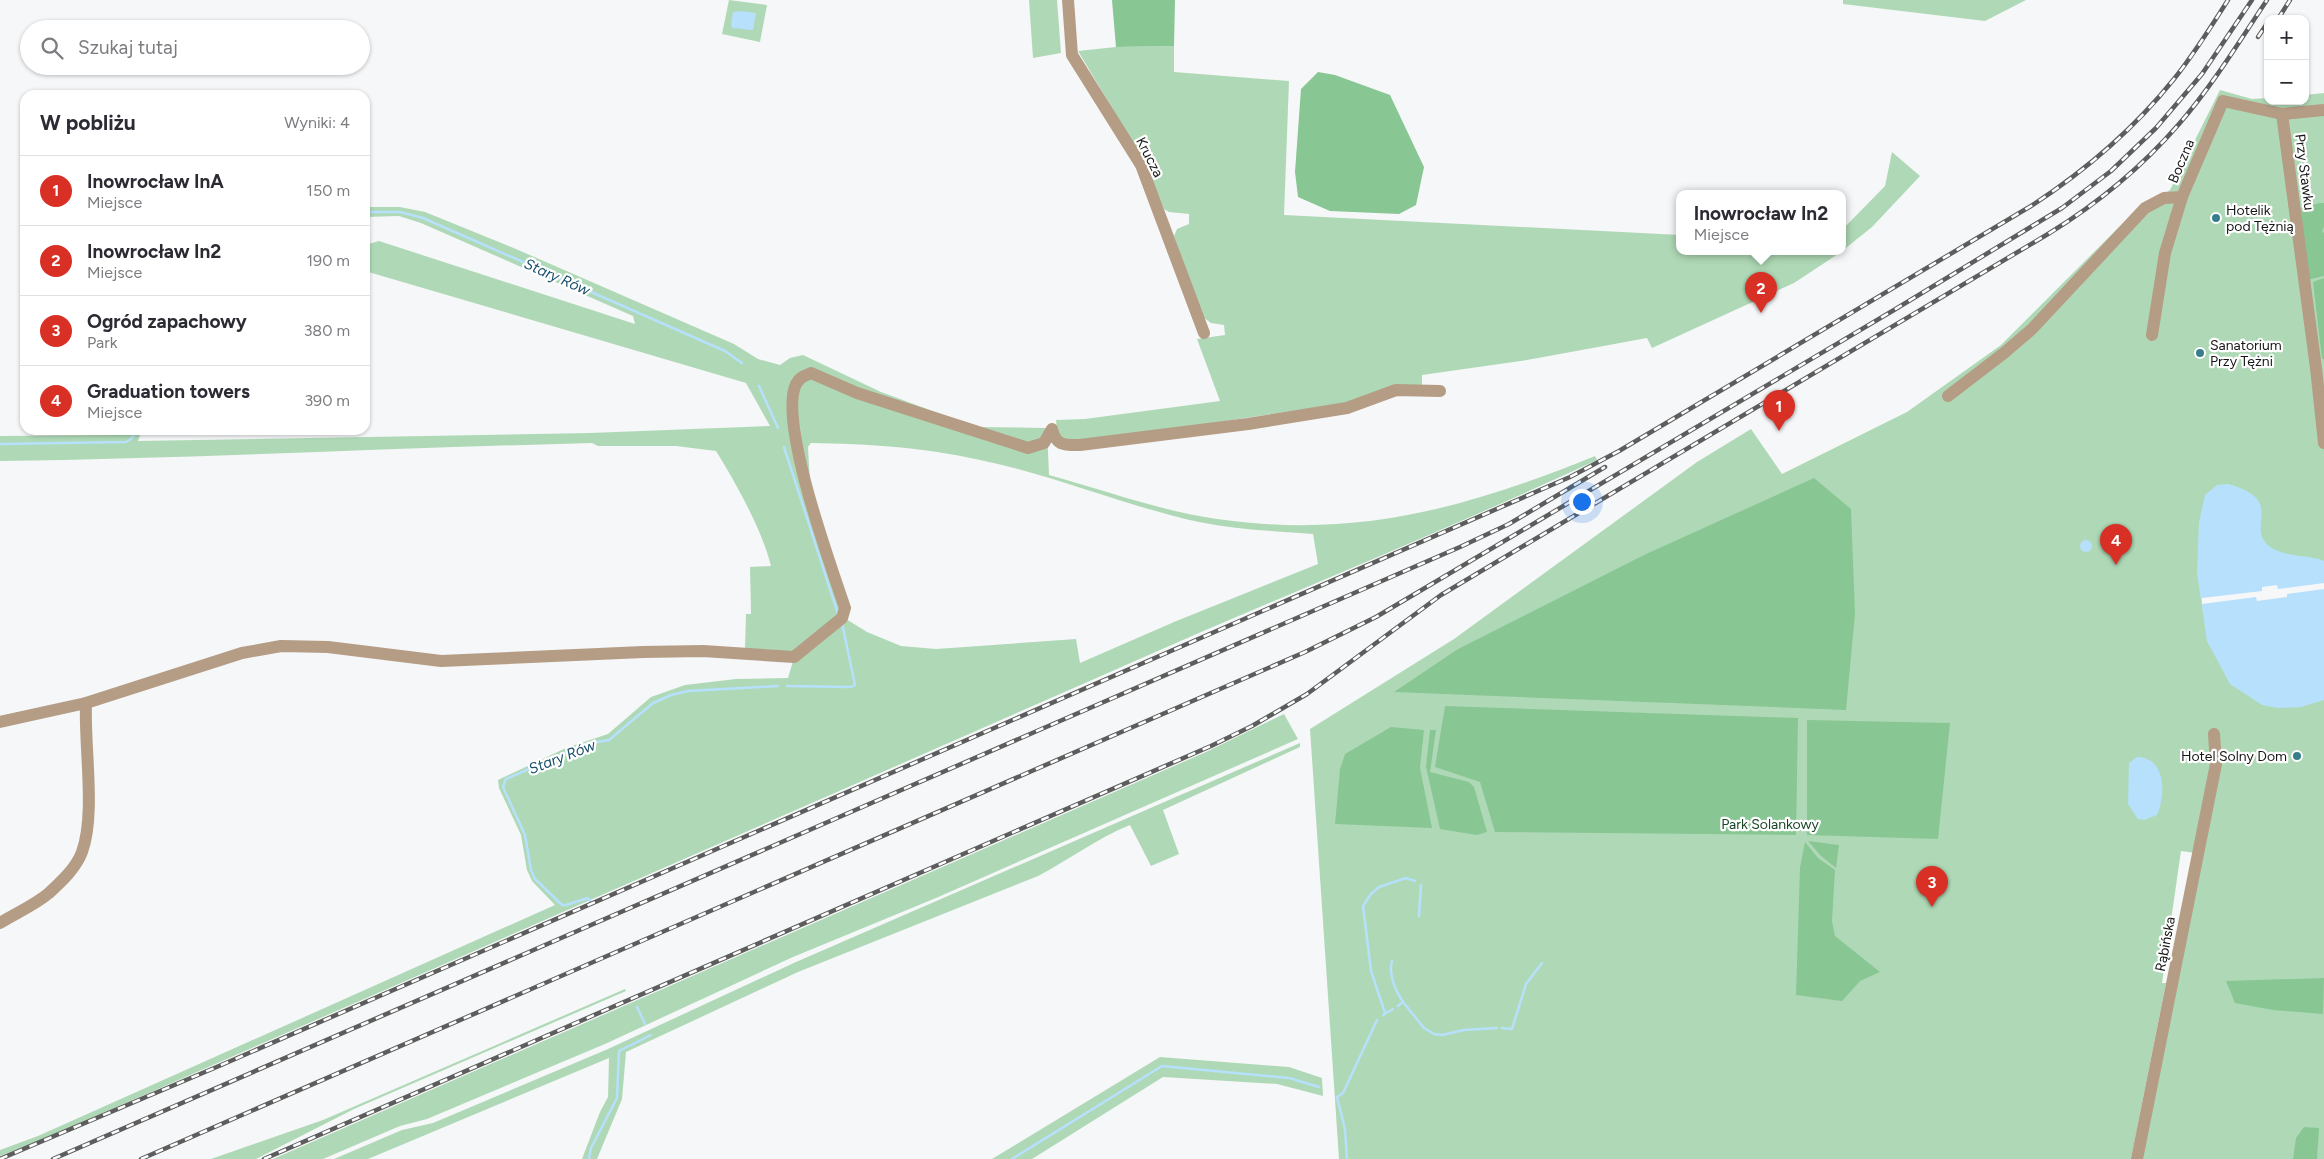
<!DOCTYPE html>
<html lang="pl">
<meta charset="utf-8">
<style>
body{margin:0;font-family:Figtree,sans-serif;background:#f2f2f3;color:#2b2b33}
.controls{position:absolute;right:15px;top:15px;display:grid;overflow:hidden;border-radius:10px;box-shadow:0 1px 4px #0004}
.controls button{width:45px;height:45px;display:grid;place-items:center;padding:0;border:0;border-bottom:1px solid #e1e1e2;background:#fff;color:#2b2b33;font:25px sans-serif}
.you{position:absolute;left:1581px;top:501px;width:18px;height:18px;margin:-12px;border:4px solid #fff;border-radius:50%;background:#1a73e8;box-shadow:0 0 0 8px #1a73e833}
.badge{display:grid;place-items:center;width:32px;height:32px;border-radius:50%;background:#d93025;color:#fff;font-size:16px;font-weight:700}
.pin{position:absolute;translate:-50% -41px;filter:drop-shadow(0 1px 2px #0008)}
.pin::after{content:'';position:absolute;top:26px;width:18px;height:15px;background:inherit;clip-path:polygon(0 0,100% 0,50% 100%)}
.popup{position:absolute;left:1676px;top:190px;width:170px;height:65px;box-sizing:border-box;display:grid;place-content:center;border-radius:10px;background:#fff;filter:drop-shadow(0 1px 4px #0005);font-size:16px;white-space:nowrap;color:#7c7c81}
.popup b{font-size:19px;color:#2b2b33}
.popup::after{content:'';position:absolute;left:50%;top:100%;margin-left:-10px;border:10px solid transparent;border-top-color:#fff}
.list{margin:0;padding:0;list-style:none}
h2{display:flex;justify-content:space-between;align-items:center;height:65px;margin:0;padding:0 20px;font-size:21px}
h2 small{font-size:16px;font-weight:400;color:#7c7c81}
.list li{display:grid;grid-template-columns:32px 1fr auto;gap:15px;align-items:center;box-sizing:border-box;height:70px;padding:0 20px;border-top:1px solid #e1e1e2}
.list b{display:block;font-size:19px;white-space:nowrap}
.list p{margin:0;font-size:16px;white-space:nowrap;color:#7c7c81}
.list em{font-size:16px;font-style:normal;color:#7c7c81}
.icon{flex:none;width:28px;height:28px;fill:none;stroke:currentColor;stroke-width:2;stroke-linecap:round;stroke-linejoin:round}
.map{position:relative;flex:none;width:2324px;height:1159px;overflow:hidden}
.search{position:absolute;background:#fff;box-shadow:0 1px 4px #0004;left:20px;top:20px;width:350px;height:55px;display:flex;align-items:center;gap:12px;box-sizing:border-box;padding:0 18px;border-radius:28px;color:#7c7c81;font-size:19px}
.panel{position:absolute;background:#fff;box-shadow:0 1px 4px #0004;left:20px;top:90px;width:350px;height:345px;border-radius:15px}
.map>svg:first-child{display:block}
.green{fill:#afd9b6}
.forest{fill:#88c694}
.water{fill:#b7e0fc}
.pier{fill:#f6f7f8}
.lines{fill:none;stroke-linecap:round;stroke-linejoin:round}
.stream{stroke:#b7e0fc;stroke-width:2.5}
.minor{stroke:#b59c85;stroke-width:12}
.rail-casing{stroke:#5d5d5e;stroke-width:4.5}
.rail{stroke:#fff;stroke-width:2.5;stroke-dasharray:8;stroke-linecap:butt}
.poi-dot{fill:#387e8a;stroke:#fff;stroke-width:2}
.labels{text-anchor:middle;stroke-width:4.5;stroke-linejoin:round;paint-order:stroke}
.street-label{font-size:14px;fill:#161617;stroke:#fff}
.poi-label{font-size:14px;fill:#161617;stroke:#fff;text-anchor:start}
.park-label{font-size:14px;fill:#184524;stroke:#fff}
.water-label{font-size:15px;font-style:italic;fill:#184f6d;stroke:#fff}
</style>
<div class="map">
<svg width="2324" height="1159" viewBox="0 0 2324 1159">
<rect width="100%" height="100%" fill="#f6f7f8"/>
<g class="green">
<path d="M729,0L767,5L760,42L722,34Z"/>
<path d="M1029,0H1057L1061,53L1033,58Z"/>
<path d="M1843,0H2026L1985,21L1843,4Z"/>
<path d="M1174,46V72L1289,81L1284,215L1680,235V252H1841L1794,283L1652,348L1647,338L1527,360L1422,375V387L1352,402L1079,443L1058,438L1056,420L1085,419L1220,401L1197,339L1225,335L1224,325L1211,323L1203,317L1174,236L1177,229L1189,224V214L1169,212L1164,209L1145,163L1078,51L1116,47Z"/>
<path d="M2220,90L2252,99L2268,98V101H2305V95L2324,93V1159H2140L2203,854L2181,851L2162,983H2166L2131,1159H1339L1310,729L1454,639L1697,462L1751,429L1782,474L1907,412L2001,345L2118,228L2142,207L2170,190Z"/>
<path d="M1892,152L1920,176L1872,227L1842,251V230L1885,186Z"/>
<path d="M365,207H400L425,212L516,249L734,344L758,359L780,365L790,358L803,355L881,392L976,427L1047,428L1049,475C1104,490 1160,511 1217,519C1357,539 1467,508 1595,456L1597,460C1445,531 1289,593 1135,661C769,822 404,982 38,1141L0,1156V1150L38,1136L555,905L532,881L527,870L521,835L499,788L498,780L566,748L608,734L651,697L685,685L736,679L788,678L793,661L846,619L867,632L901,646L936,649L1076,639L1080,663L1174,622L1318,564L1313,534C1275,531 1237,530 1199,522C1125,506 1054,475 980,460C922,447 870,444 811,443L808,447L810,483L841,609L838,618L794,652L745,649L746,614H751L750,567L771,566C762,530 736,483 716,451L676,446H598L592,443C394,448 197,458 0,461V436L114,435L127,430H142L138,441L590,433L770,426L746,383L365,271V245L379,241L635,324L633,316L421,223L399,216L365,217Z"/>
<path d="M1284,714L1298,739L936,898L793,957L605,1044L427,1119L400,1126L323,1159H273L1206,752Z"/>
<path d="M1300,743V747L1163,810L1179,854L1151,866L1130,825C1097,838 1069,860 1038,876L798,972L626,1052L622,1099L597,1159H582L600,1112L608,1097L609,1058L368,1159H334L402,1130L433,1123L608,1049L796,962Z"/>
<path d="M625,989L626,991L354,1109L256,1159H211L323,1120Z"/>
<path d="M1160,1057L1289,1067L1322,1078L1323,1096L1277,1084L1163,1077L1032,1159H992Z"/>
</g>
<g class="forest">
<path d="M1112,0H1175L1174,46L1116,47Z"/>
<path d="M1318,72L1335,75L1390,95L1424,167L1416,205L1399,214L1330,211L1298,197L1295,172L1301,89Z"/>
<path d="M2320,203H2324V227L2322,231L2324,233V276L2307,280L2301,208Z"/>
<path d="M2324,278V359H2322L2313,282Z"/>
<path d="M1814,478L1851,509L1855,614L1846,710L1394,692L1458,649L1644,555Z"/>
<path d="M1445,706L1798,718L1796,835L1495,832L1480,782L1435,767Z"/>
<path d="M1807,720L1950,723L1938,839L1807,835Z"/>
<path d="M1391,727L1424,730L1420,768L1432,828L1335,824L1340,769L1345,754Z"/>
<path d="M1430,730H1436L1430,772L1469,782L1474,787L1487,832L1477,835L1440,829L1426,767Z"/>
<path d="M1808,841L1839,845L1836,868L1820,855Z"/>
<path d="M1805,842L1818,858L1835,870L1832,921L1835,936L1880,972L1860,981L1842,1001L1796,995L1800,867Z"/>
<path d="M2324,978L2323,1014L2273,1010L2235,1003L2226,981Z"/>
<path d="M2304,1127L2319,1128L2317,1159H2293L2296,1138Z"/>
</g>
<g class="water">
<path d="M741,11L756,13L753,30L732,28L731,24L733,12Z"/>
<path d="M2228,484C2287,500 2245,527 2269,546C2285,558 2306,554 2324,561V700L2301,707L2278,708L2262,705L2230,684L2207,641L2197,573L2199,522L2205,495L2217,485Z"/>
<circle cx="2086" cy="546" r="6"/>
<path d="M2137,757C2166,757 2166,795 2157,815L2144,820L2138,819L2128,804L2129,763Z"/>
</g>
<path class="pier" d="M2324,583V589L2287,594V597L2257,601L2256,597L2202,604V598L2262,591V587L2277,585L2278,589Z"/>
<g class="lines">
<g class="stream">
<path d="M365,212H400L423,218L725,351L742,363"/>
<path d="M759,386L778,428"/>
<path d="M0,444L126,442L131,439L137,430"/>
<path d="M784,447L838,614"/>
<path d="M787,686L851,687L855,685L842,623"/>
<path d="M590,901L588,898L566,905H562L535,879L531,870L525,835L503,787L506,779L586,744L609,740L653,703L671,695L688,691L778,686"/>
<path d="M1419,916L1421,885"/>
<path d="M1392,961C1388,974 1396,992 1403,1002"/>
<path d="M1398,1006L1403,1002L1424,1028L1434,1034L1442,1035L1464,1030L1497,1028"/>
<path d="M637,1007L645,1024"/>
<path d="M1385,1013L1371,971L1363,906L1371,894L1379,887L1406,878L1415,881"/>
<path d="M1383,1015L1393,1009"/>
<path d="M1502,1028L1512,1029L1526,984L1542,963"/>
<path d="M589,1159L591,1148L617,1098L619,1051L651,1035"/>
<path d="M1012,1159L1162,1066L1289,1078L1319,1087"/>
<path d="M1347,1159L1345,1129L1337,1097L1343,1093L1377,1020"/>
</g>
<g class="minor">
<path d="M1068,0L1072,55L1141,165L1204,333"/>
<path d="M2282,114L2316,368L2324,443"/>
<path d="M2152,335L2165,253L2182,197L2223,101L2282,114L2324,110"/>
<path d="M1948,396L2004,353L2032,329L2145,208L2164,198L2182,197"/>
<path d="M0,722L86,703L242,653L281,646L328,647L441,661L643,652L703,651L794,657L842,618L845,608C831,566 778,421 796,384C800,377 804,376 811,373L857,393L1028,448L1044,443L1052,429C1056,446 1064,445 1080,445L1248,424L1347,408L1396,390L1440,391"/>
<path d="M0,923C16,913 35,905 49,893C62,881 76,868 82,852C96,814 84,746 86,703"/>
<path d="M2137,1159L2216,764L2214,734"/>
</g>
<defs>
<g id="rail">
<path d="M2278,19L2290,0"/>
<path d="M2258,37L2268,22"/>
<path d="M0,1159L219,1066L1570,477L1619,451L2031,206C2085,171 2133,130 2174,79C2194,54 2211,27 2228,0"/>
<path d="M53,1159L1460,547L1509,524L1605,467"/>
<path d="M141,1159L1305,652L1376,617L1894,310L2062,208L2111,171L2156,128L2202,74L2252,0"/>
<path d="M264,1159L1211,746L1252,726L1307,694L1441,595L2048,234C2097,204 2141,168 2179,124C2212,86 2239,42 2267,0"/>
</g>
</defs>
<use href="#rail" class="rail-casing"/>
<use href="#rail" class="rail"/>
</g>
<g class="poi-dot">
<circle cx="2216" cy="218" r="5"/>
<circle cx="2200" cy="353" r="5"/>
<circle cx="2297" cy="756" r="5"/>
</g>
<g class="labels">
<g class="street-label">
<text transform="translate(1150 157) rotate(63)" y="5">Krucza</text>
<text transform="translate(2181 161) rotate(-67)" y="5">Boczna</text>
<text transform="translate(2305 172) rotate(83)" y="5">Przy Stawku</text>
<text transform="translate(2165 944) rotate(-79)" y="5">Rąbińska</text>
</g>
<g class="poi-label">
<text x="2226" y="215">Hotelik<tspan x="2226" dy="16">pod Tężnią</tspan></text>
<text x="2210" y="350">Sanatorium<tspan x="2210" dy="16">Przy Tężni</tspan></text>
<text x="2287" y="761" text-anchor="end">Hotel Solny Dom</text>
</g>
<g class="park-label">
<text x="1770" y="829">Park Solankowy</text>
</g>
<g class="water-label">
<text transform="translate(557 277) rotate(24)" y="5">Stary Rów</text>
<text transform="translate(562 757) rotate(-21)" y="5">Stary Rów</text>
</g>
</g>
</svg>
<div class="controls">
<button>+</button>
<button>−</button>
</div>
<div class="you"></div>
<div class="pin badge" style="left:1779px;top:431px">1</div>
<div class="pin badge" style="left:1761px;top:313px">2</div>
<div class="popup"><b>Inowrocław In2</b>Miejsce</div>
<div class="pin badge" style="left:1932px;top:907px">3</div>
<div class="pin badge" style="left:2116px;top:565px">4</div>
<div class="search"><svg class="icon" aria-label="search" viewBox="0 0 24 24"><circle cx="10" cy="10" r="6"/><path d="M15 15l6 6"/></svg>Szukaj tutaj</div>
<section class="panel">
<h2>W pobliżu<small>Wyniki: 4</small></h2>
<ul class="list">
<li><span class="badge">1</span><div><b>Inowrocław InA</b><p>Miejsce</p></div><em>150 m</em></li>
<li><span class="badge">2</span><div><b>Inowrocław In2</b><p>Miejsce</p></div><em>190 m</em></li>
<li><span class="badge">3</span><div><b>Ogród zapachowy</b><p>Park</p></div><em>380 m</em></li>
<li><span class="badge">4</span><div><b>Graduation towers</b><p>Miejsce</p></div><em>390 m</em></li>
</ul>
</section>
</div>
